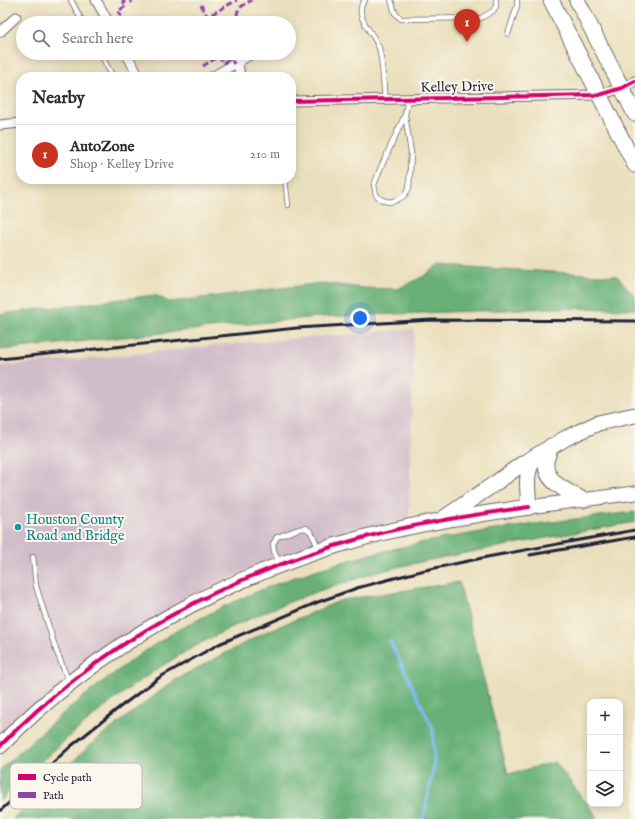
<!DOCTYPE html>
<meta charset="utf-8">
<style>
body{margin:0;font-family:"IM FELL English",serif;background:#f7f7f7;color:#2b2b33}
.controls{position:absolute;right:12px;bottom:12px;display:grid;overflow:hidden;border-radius:8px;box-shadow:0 2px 10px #0003}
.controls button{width:36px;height:36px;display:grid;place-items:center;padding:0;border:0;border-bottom:1px solid #e1e1e2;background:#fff;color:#2b2b33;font:20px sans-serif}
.you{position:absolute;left:360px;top:318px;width:14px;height:14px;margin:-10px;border:3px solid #fff;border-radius:50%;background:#1a73e8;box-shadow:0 0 0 6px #1a73e833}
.badge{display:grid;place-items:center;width:26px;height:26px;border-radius:50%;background:#c8321e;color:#fff;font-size:13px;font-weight:700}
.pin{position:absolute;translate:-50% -33px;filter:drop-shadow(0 1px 2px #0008)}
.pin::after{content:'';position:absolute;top:21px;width:14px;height:12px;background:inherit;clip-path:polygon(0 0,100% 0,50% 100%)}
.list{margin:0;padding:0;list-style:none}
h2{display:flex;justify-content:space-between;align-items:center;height:52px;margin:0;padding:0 16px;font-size:17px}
h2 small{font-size:13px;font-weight:400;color:#7c7c81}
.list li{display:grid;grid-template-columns:26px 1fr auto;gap:12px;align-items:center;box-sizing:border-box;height:60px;padding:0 16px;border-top:1px solid #e1e1e2}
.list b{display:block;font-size:15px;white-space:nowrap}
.list p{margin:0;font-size:13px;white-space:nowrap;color:#7c7c81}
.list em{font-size:13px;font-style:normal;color:#7c7c81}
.icon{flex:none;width:22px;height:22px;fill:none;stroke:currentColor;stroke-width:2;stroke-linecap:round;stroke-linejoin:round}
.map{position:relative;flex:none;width:635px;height:819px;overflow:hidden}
.search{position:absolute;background:#fff;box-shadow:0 2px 10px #0003;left:16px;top:16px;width:280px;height:44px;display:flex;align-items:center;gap:10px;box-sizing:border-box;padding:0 14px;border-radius:22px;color:#7c7c81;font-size:15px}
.panel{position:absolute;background:#fff;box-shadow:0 2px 10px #0003;left:16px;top:72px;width:280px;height:112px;border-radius:16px}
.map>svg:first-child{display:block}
.industrial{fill:#d1bdc9}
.forest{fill:#67b077;stroke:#446959}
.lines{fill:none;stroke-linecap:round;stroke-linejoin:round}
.stream{stroke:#7dbcf1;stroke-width:3}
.service-casing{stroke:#686468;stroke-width:6}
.minor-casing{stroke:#686468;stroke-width:11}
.secondary-casing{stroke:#686468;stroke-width:15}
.primary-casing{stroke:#686468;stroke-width:17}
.trunk-casing{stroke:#686468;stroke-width:17}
.service{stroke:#fff;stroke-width:4.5}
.minor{stroke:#fff;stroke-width:9}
.secondary{stroke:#fff;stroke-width:13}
.primary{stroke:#fff;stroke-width:15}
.trunk{stroke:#fff;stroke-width:15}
.rail{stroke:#22223b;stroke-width:3}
.quiet{stroke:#8e44ad;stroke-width:3;stroke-dasharray:6 3;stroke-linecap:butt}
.cycleway-casing{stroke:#fbf7ec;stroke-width:6}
.cycleway{stroke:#d6006c;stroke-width:4}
.culture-dot{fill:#0f9aa8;stroke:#fbf7ec;stroke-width:1.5}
.labels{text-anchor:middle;stroke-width:4;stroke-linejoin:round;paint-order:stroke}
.street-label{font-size:14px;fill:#22223b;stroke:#fbf7ec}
.culture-label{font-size:14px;fill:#0d838f;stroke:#fbf7ec;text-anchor:start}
.key{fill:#fbf7ec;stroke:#bab7b7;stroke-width:1}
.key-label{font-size:11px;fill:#22223b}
</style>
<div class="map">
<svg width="635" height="819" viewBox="0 0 635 819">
<rect width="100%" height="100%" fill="#fbf7ec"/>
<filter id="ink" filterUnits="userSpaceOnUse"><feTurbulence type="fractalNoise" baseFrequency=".025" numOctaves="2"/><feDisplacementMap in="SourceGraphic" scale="8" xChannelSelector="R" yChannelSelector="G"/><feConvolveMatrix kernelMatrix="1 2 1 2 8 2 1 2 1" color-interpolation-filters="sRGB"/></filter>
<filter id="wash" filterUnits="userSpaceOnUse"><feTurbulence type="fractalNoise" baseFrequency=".012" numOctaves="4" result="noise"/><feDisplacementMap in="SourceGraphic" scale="16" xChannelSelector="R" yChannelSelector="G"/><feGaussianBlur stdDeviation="0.9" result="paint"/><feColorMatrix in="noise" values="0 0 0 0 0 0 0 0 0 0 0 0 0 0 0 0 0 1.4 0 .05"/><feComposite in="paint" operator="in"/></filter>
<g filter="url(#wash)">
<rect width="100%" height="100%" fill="#eadfbc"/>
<path class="industrial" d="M414,329L409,518L338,536L291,552L262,563L204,591L0,738V366L107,357L217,345Z"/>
<g class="forest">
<path d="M439,265L617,276L635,296V309L555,308L316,317L0,350V314L155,295L169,302L322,283L362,288L398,289L424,276Z"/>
<path d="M635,512V522C579,532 523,542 467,553C429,560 392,567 356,579C292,598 230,625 173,659C130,685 90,718 52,752C34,768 16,784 0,801V770C53,720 109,673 171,634C182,627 194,622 205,616C339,546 488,529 635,512Z"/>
<path d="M459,582L508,774L555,762L594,813L597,819H13L90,745L176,679L268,631L342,600Z"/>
</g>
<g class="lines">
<path class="stream" d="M390,641L433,729L434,766L423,819"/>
</g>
</g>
<g filter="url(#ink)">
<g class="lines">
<defs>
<g id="service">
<path d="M71,0L83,23"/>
<path d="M365,0C351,15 375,34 379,48C383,62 383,84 385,99"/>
<path d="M391,0L395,13L401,19L481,18L493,11L496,6V0"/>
<path d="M508,34L517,6V0"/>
<path d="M100,53L113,77"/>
<path d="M405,115L381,167L374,185L376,195L382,200L389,202L397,200L404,196L409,188L411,153L405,115L408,98"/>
<path d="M285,179L288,205"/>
<path d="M33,557L36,586L56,650L69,682"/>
<path d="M279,562L274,551L273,544L277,537L299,529L306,528L311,532L319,549"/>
</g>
<g id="minor">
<path d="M96,0L109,23"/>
<path d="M0,32L16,17"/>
<path d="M126,53L139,77"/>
<path d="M238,62L240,77"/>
<path d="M212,77L253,53"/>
<path d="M291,101L599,95L622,88L635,81"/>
<path d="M0,125L21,123"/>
</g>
<path id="secondary" d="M529,507L635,493"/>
<path id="primary" d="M0,746C98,645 226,575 362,538C417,523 473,515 529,507"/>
<g id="trunk">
<path d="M551,0L635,165"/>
<path d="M577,0L635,114"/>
<path d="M551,446C550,451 547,456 546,461C544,483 568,491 583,500"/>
<path d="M529,507C528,488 523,470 538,455"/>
<path d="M441,520L497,482L522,464L566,438L598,423L635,415"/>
</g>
</defs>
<use href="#service" class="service-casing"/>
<use href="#minor" class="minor-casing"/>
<use href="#secondary" class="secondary-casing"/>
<use href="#primary" class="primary-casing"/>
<use href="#trunk" class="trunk-casing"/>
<use href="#service" class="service"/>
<use href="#minor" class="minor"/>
<use href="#secondary" class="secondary"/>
<use href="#primary" class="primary"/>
<use href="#trunk" class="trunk"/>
<g class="rail">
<path d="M0,359L297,328L432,320L635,321"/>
<path d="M530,555L635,537"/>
<path d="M0,811L70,747L120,707L160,677L219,644L318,602L357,588L421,571L487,557L635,530"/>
</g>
<g class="quiet">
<path d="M125,0L123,1L126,6L118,11L125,23"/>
<path d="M130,0L132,3"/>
<path d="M201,5L211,23"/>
<path d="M171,21L172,23"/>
<path d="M196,23L237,0"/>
<path d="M242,23L237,14L239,8L252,0"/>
<path d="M228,53L234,64"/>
<path d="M152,56L158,53"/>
<path d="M203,66L219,56L223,63L240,53"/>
</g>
<defs>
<g id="cycleway">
<path d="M291,101L599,95L622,88L635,81"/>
<path d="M0,746C98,645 226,575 362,538C417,523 473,515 529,507"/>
</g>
</defs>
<use href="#cycleway" class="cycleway-casing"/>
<use href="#cycleway" class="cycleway"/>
</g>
</g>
<circle class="culture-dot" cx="18" cy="527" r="4"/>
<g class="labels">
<g class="street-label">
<text transform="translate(457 86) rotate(-1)" y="5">Kelley Drive</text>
</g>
<g class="culture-label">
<text x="26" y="524">Houston County<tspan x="26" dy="16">Road and Bridge</tspan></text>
</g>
</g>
<rect x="10" y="763" width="132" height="46" rx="6" class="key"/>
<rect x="18" y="774" width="18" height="6" fill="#d6006c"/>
<rect x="18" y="792" width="18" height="6" fill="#8e44ad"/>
<g class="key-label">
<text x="43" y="781">Cycle path</text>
<text x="43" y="799">Path</text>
</g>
</svg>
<div class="controls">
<button>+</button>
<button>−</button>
<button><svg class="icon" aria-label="layers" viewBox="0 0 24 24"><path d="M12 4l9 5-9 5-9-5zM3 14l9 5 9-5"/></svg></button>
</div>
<div class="you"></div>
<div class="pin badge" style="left:467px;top:42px">1</div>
<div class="search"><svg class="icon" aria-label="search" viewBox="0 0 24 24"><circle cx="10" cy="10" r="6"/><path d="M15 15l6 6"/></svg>Search here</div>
<section class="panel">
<h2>Nearby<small></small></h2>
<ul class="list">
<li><span class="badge">1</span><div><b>AutoZone</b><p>Shop · Kelley Drive</p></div><em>210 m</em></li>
</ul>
</section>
</div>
